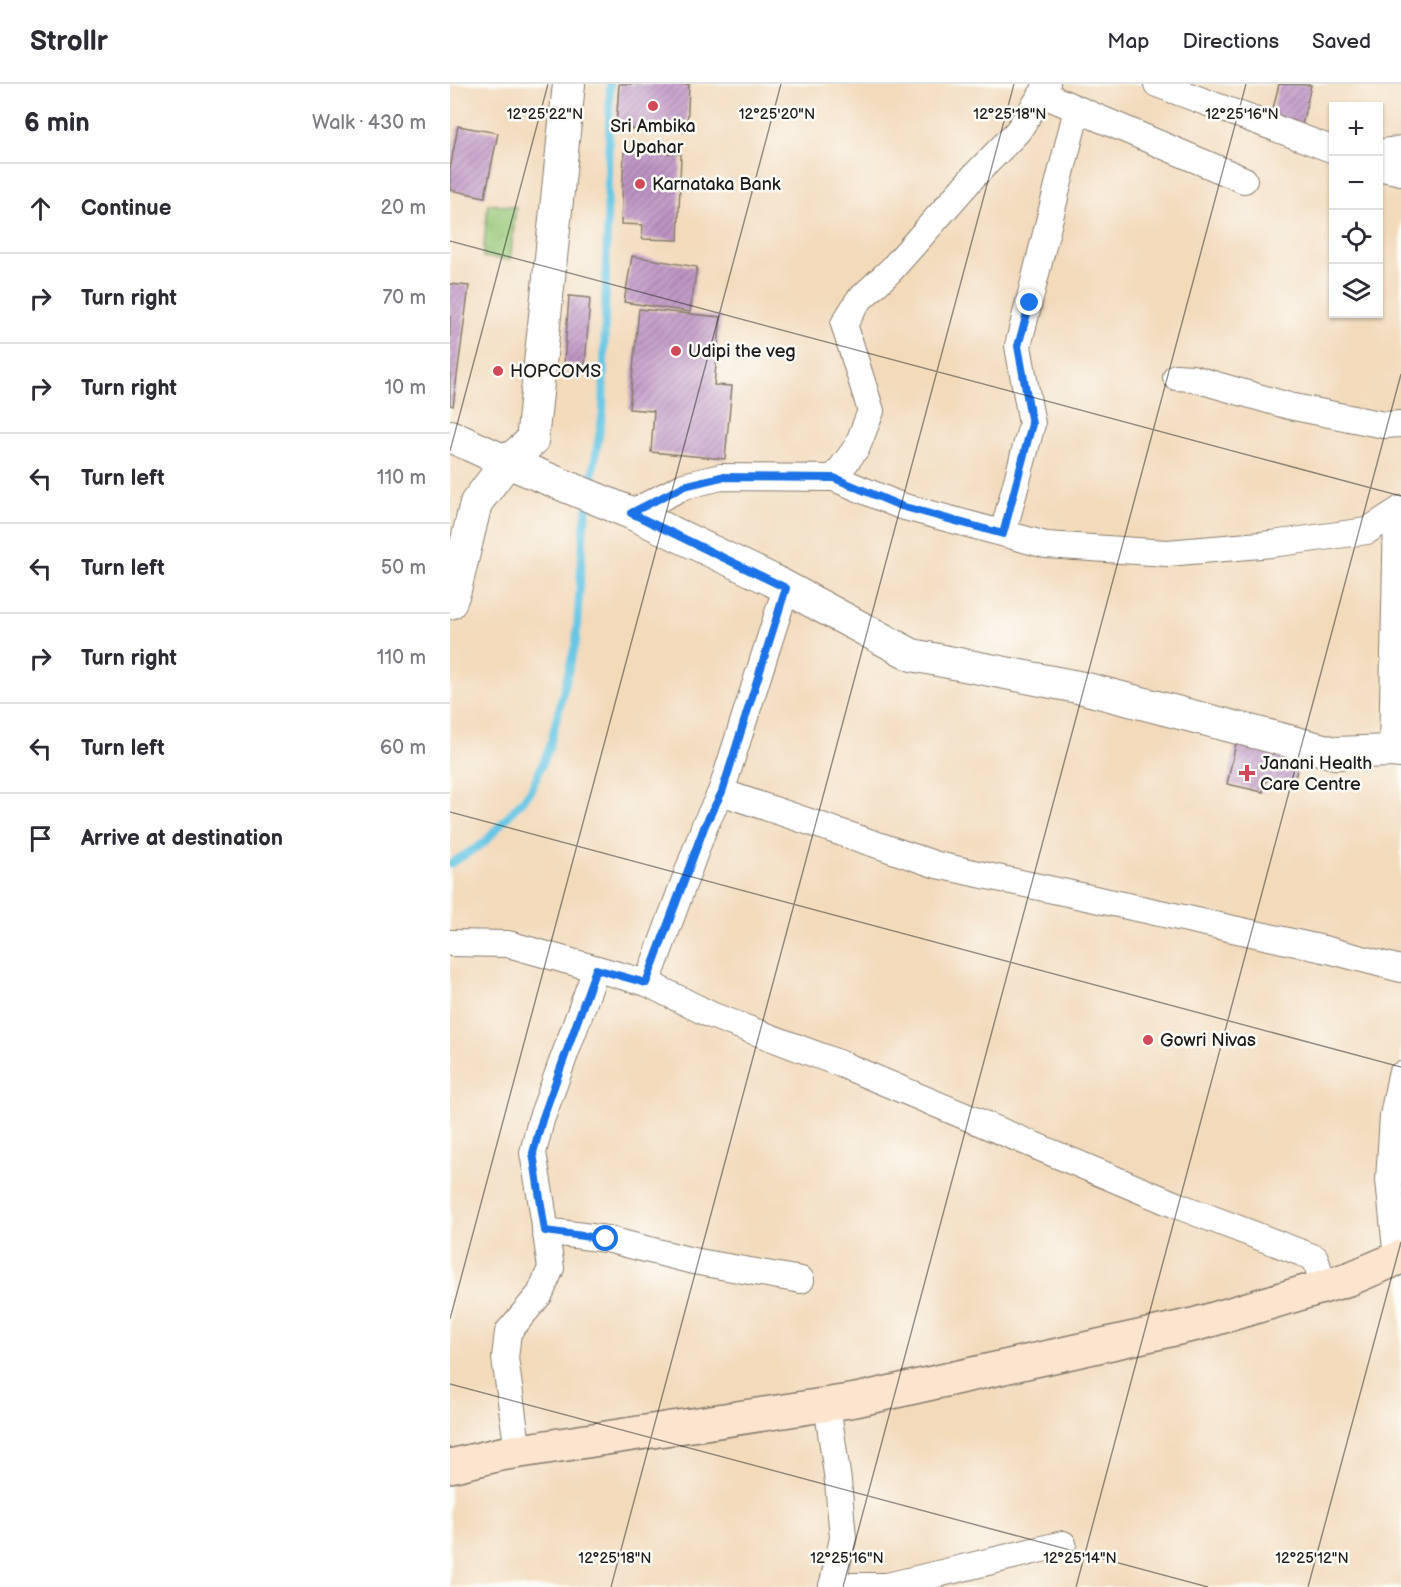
<!DOCTYPE html>
<meta charset="utf-8">
<style>
body{margin:0;font-family:"Balsamiq Sans",sans-serif;background:#f7f7f7;color:#2b2b33}
.controls{position:absolute;right:18px;top:18px;display:grid;overflow:hidden;border-radius:0px;box-shadow:0 2px 4px #0004}
.controls button{width:54px;height:54px;display:grid;place-items:center;padding:0;border:0;border-bottom:2px solid #e1e1e2;background:#fff;color:#2b2b33;font:30px sans-serif}
.stop{position:absolute;width:18px;height:18px;margin:-14px;border:4px solid #1a73e8;border-radius:50%;background:#fff}
.stop.end{background:#1a73e8;border-color:#fff;box-shadow:0 2px 6px #0008}
.list{margin:0;padding:0;list-style:none}
h2{display:flex;justify-content:space-between;align-items:center;height:78px;margin:0;padding:0 24px;font-size:26px}
h2 small{font-size:20px;font-weight:400;color:#7c7c81}
.list li{display:grid;grid-template-columns:39px 1fr auto;gap:18px;align-items:center;box-sizing:border-box;height:90px;padding:0 24px;border-top:2px solid #e1e1e2}
.list b{display:block;font-size:22px;white-space:nowrap}
.list em{font-size:20px;font-style:normal;color:#7c7c81}
.icon{flex:none;width:33px;height:33px;fill:none;stroke:currentColor;stroke-width:2;stroke-linecap:round;stroke-linejoin:round}
.map{position:relative;flex:none;width:951px;height:1503px;overflow:hidden}
header{display:flex;align-items:center;gap:36px;box-sizing:border-box;height:84px;padding:0 30px;background:#fff;border-bottom:2px solid #e1e1e2}
header strong{font-size:28px}
nav{display:flex;gap:33px;margin-inline-start:auto;font-size:21px}
main{display:flex}
aside{flex:1;background:#fff}
.map>svg:first-child{display:block}
.park{fill:url(#park-crowns);stroke:#5a724a;stroke-width:1.5}
.lines{fill:none;stroke-linecap:round;stroke-linejoin:round}
.stream{stroke:#66c6e4;stroke-width:8}
.building{fill:url(#building-hatch)}
.minor-casing{stroke:#877b6c;stroke-width:28}
.tertiary-casing{stroke:#877b6c;stroke-width:34}
.secondary-casing{stroke:#877b6c;stroke-width:36}
.minor{stroke:#fff;stroke-width:26}
.tertiary{stroke:#fff;stroke-width:32}
.secondary{stroke:#fbe5cf;stroke-width:33}
.route{stroke:#1a73e8;stroke-width:8}
.ticks{fill:none;stroke:#1c1c1c;stroke-width:1.5;stroke-opacity:0.45}
.poi-dot{fill:#d1495b;stroke:#fdfcf7;stroke-width:2}
.labels{text-anchor:middle;stroke-width:5;stroke-linejoin:round;paint-order:stroke}
.poi-label{font-size:18px;fill:#1c1c1c;stroke:#fdfcf7;text-anchor:start}
.ticks-label{font-size:15px;text-anchor:middle;fill:#1c1c1c;stroke:#fdfcf7;stroke-width:5;stroke-linejoin:round;paint-order:stroke}
</style>
<header>
<strong>Strollr</strong>
<nav><a>Map</a><a>Directions</a><a>Saved</a></nav>
</header>
<main>
<aside>
<h2>6 min<small>Walk · 430 m</small></h2>
<ul class="list">
<li><svg class="icon" aria-label="ahead" viewBox="0 0 24 24"><path d="M12 20V5M6 11l6-6 6 6"/></svg><div><b>Continue</b></div><em>20 m</em></li>
<li><svg class="icon" aria-label="right" viewBox="0 0 24 24"><path d="M7 20v-9h11M14 6l5 5-5 5"/></svg><div><b>Turn right</b></div><em>70 m</em></li>
<li><svg class="icon" aria-label="right" viewBox="0 0 24 24"><path d="M7 20v-9h11M14 6l5 5-5 5"/></svg><div><b>Turn right</b></div><em>10 m</em></li>
<li><svg class="icon" aria-label="left" viewBox="0 0 24 24"><path d="M17 20v-9H6M10 6l-5 5 5 5"/></svg><div><b>Turn left</b></div><em>110 m</em></li>
<li><svg class="icon" aria-label="left" viewBox="0 0 24 24"><path d="M17 20v-9H6M10 6l-5 5 5 5"/></svg><div><b>Turn left</b></div><em>50 m</em></li>
<li><svg class="icon" aria-label="right" viewBox="0 0 24 24"><path d="M7 20v-9h11M14 6l5 5-5 5"/></svg><div><b>Turn right</b></div><em>110 m</em></li>
<li><svg class="icon" aria-label="left" viewBox="0 0 24 24"><path d="M17 20v-9H6M10 6l-5 5 5 5"/></svg><div><b>Turn left</b></div><em>60 m</em></li>
<li><svg class="icon" aria-label="arrive" viewBox="0 0 24 24"><path d="M6 21V4h12l-3 4 3 4H6"/></svg><div><b>Arrive at destination</b></div></li>
</ul>
</aside>
<div class="map">
<svg width="951" height="1503" viewBox="0 0 951 1503">
<defs>
<pattern id="park-crowns" width="20" height="18" patternUnits="userSpaceOnUse" patternTransform="scale(1.5)"><rect width="20" height="18" fill="#98c979"/><path d="M2 6a3 3 0 1 1 6 0M12 15a3 3 0 1 1 6 0" fill="none" stroke="#82ac68"/></pattern>
<pattern id="building-hatch" width="6" height="6" patternUnits="userSpaceOnUse" patternTransform="scale(1.5)"><rect width="6" height="6" fill="#be94c4"/><path d="M-1 1l2-2M0 6l6-6M5 7l2-2" fill="none" stroke="#9a789e"/></pattern>
</defs>
<rect width="100%" height="100%" fill="#fdfcf7"/>
<filter id="ink" filterUnits="userSpaceOnUse"><feTurbulence type="fractalNoise" baseFrequency=".0167" numOctaves="2"/><feDisplacementMap in="SourceGraphic" scale="12" xChannelSelector="R" yChannelSelector="G"/><feConvolveMatrix kernelMatrix="1 2 1 2 8 2 1 2 1" color-interpolation-filters="sRGB"/></filter>
<filter id="wash" filterUnits="userSpaceOnUse"><feTurbulence type="fractalNoise" baseFrequency=".008" numOctaves="4" result="noise"/><feDisplacementMap in="SourceGraphic" scale="24" xChannelSelector="R" yChannelSelector="G"/><feGaussianBlur stdDeviation="1.35" result="paint"/><feColorMatrix in="noise" values="0 0 0 0 0 0 0 0 0 0 0 0 0 0 0 0 0 1.4 0 .05"/><feComposite in="paint" operator="in"/></filter>
<g filter="url(#wash)">
<rect width="100%" height="100%" fill="#f2dabb"/>
<path class="park" d="M38,120L66,123L60,176L33,173Z"/>
<g class="lines">
<g class="stream">
<path d="M140,405L153,328L160,0"/>
<path d="M0,780L34,759L80,708L99,665L126,557L134,442L138,420"/>
</g>
</g>
<g id="blocks">
<g class="building">
<path d="M169,0H239L237,48L166,44Z"/>
<path d="M829,0L861,1L852,41L821,33Z"/>
<path d="M8,42L48,49L35,113L0,106V85Z"/>
<path d="M174,68L231,70L228,156L192,155L193,141L171,140Z"/>
<path d="M182,172L247,183L240,228L174,218Z"/>
<path d="M0,200L19,202L3,322L0,321Z"/>
<path d="M119,212L140,214L135,282L114,280Z"/>
<path d="M189,225L271,233L264,301L282,302L275,375L201,368L204,327L179,325Z"/>
<path d="M786,659L850,674L843,702L816,696L813,708L777,700Z"/>
</g>
</g>
</g>
<g filter="url(#ink)">
<use href="#blocks" fill-opacity="0" stroke="#877b6c" stroke-width="1.5"/>
<g class="lines">
<defs>
<g id="minor">
<path d="M707,0L884,66"/>
<path d="M592,10L794,96"/>
<path d="M928,69L951,65"/>
<path d="M928,83L951,88"/>
<path d="M726,293L742,294L839,322L934,341L951,340"/>
<path d="M384,394L407,363L421,327L394,240L408,217L441,186L523,93L568,47L592,10L597,0"/>
<path d="M181,429L234,402L271,393L384,394L451,422L596,461L717,469L822,460L917,447L951,425"/>
<path d="M553,449L582,340L568,262L627,25"/>
<path d="M942,667L947,429"/>
<path d="M271,708L487,781L733,834L878,866L951,885"/>
<path d="M0,859L58,860L197,899L261,931L391,980L726,1121L865,1174L874,1202"/>
<path d="M197,899L255,741L271,708L336,504"/>
<path d="M95,1147L156,1155L243,1177L351,1196"/>
<path d="M947,1175L939,1096L943,1032L951,991"/>
<path d="M377,1320L388,1397L393,1454L382,1503"/>
<path d="M68,1368L55,1274L58,1248L90,1210L101,1184L91,1115L83,1069L91,1036L146,885"/>
<path d="M382,1502H437L613,1460"/>
</g>
<g id="tertiary">
<path d="M0,352L57,378L181,429L322,496L462,571L633,604L885,669L942,667L951,668"/>
<path d="M0,519L5,506L26,419L57,378L82,357L119,0"/>
</g>
<path id="secondary" d="M0,1382L51,1370L406,1316L747,1240L899,1195L951,1173"/>
</defs>
<use href="#minor" class="minor-casing"/>
<use href="#tertiary" class="tertiary-casing"/>
<use href="#secondary" class="secondary-casing"/>
<use href="#minor" class="minor"/>
<use href="#tertiary" class="tertiary"/>
<use href="#secondary" class="secondary"/>
</g>
</g>
<g class="lines" filter="url(#ink)">
<path class="route" d="M156,1155L95,1147L83,1069L92,1036L146,885L196,899L255,741L272,708L336,504L181,429L234,402L271,393L384,394L451,422L553,450L582,340L568,262L580,219"/>
</g>
<path class="ticks" d="M0,157L951,412M0,367L98,0M0,728L951,983M0,1235L331,0M0,1300L758,1503M161,1503L564,0M393,1503L796,0M626,1503L951,290M858,1503L951,1158"/>
<g class="poi-dot">
<circle cx="203" cy="22" r="6"/>
<circle cx="190" cy="100" r="6"/>
<circle cx="226" cy="267" r="6"/>
<circle cx="48" cy="287" r="6"/>
<path d="M794 680h6v6h6v6h-6v6h-6v-6h-6v-6h6z"/>
<circle cx="698" cy="956" r="6"/>
</g>
<g class="labels">
<g class="poi-label">
<text x="203" y="48" text-anchor="middle">Sri Ambika<tspan x="203" dy="21">Upahar</tspan></text>
<text x="202" y="106">Karnataka Bank</text>
<text x="238" y="273">Udipi the veg</text>
<text x="60" y="293">HOPCOMS</text>
<text x="810" y="685">Janani Health<tspan x="810" dy="21">Care Centre</tspan></text>
<text x="710" y="962">Gowri Nivas</text>
</g>
</g>
<g class="ticks-label">
<text x="560" y="35">12°25'18"N</text>
<text x="792" y="35">12°25'16"N</text>
<text x="95" y="35">12°25'22"N</text>
<text x="327" y="35">12°25'20"N</text>
<text x="165" y="1479">12°25'18"N</text>
<text x="397" y="1479">12°25'16"N</text>
<text x="630" y="1479">12°25'14"N</text>
<text x="862" y="1479">12°25'12"N</text>
</g>
</svg>
<div class="controls">
<button>+</button>
<button>−</button>
<button><svg class="icon" aria-label="locate" viewBox="0 0 24 24"><circle cx="12" cy="12" r="6"/><path d="M12 2v4M12 18v4M2 12h4M18 12h4"/></svg></button>
<button><svg class="icon" aria-label="layers" viewBox="0 0 24 24"><path d="M12 4l9 5-9 5-9-5zM3 14l9 5 9-5"/></svg></button>
</div>
<div class="stop" style="left:156px;top:1155px"></div>
<div class="stop end" style="left:580px;top:219px"></div>
</div>
</main>
